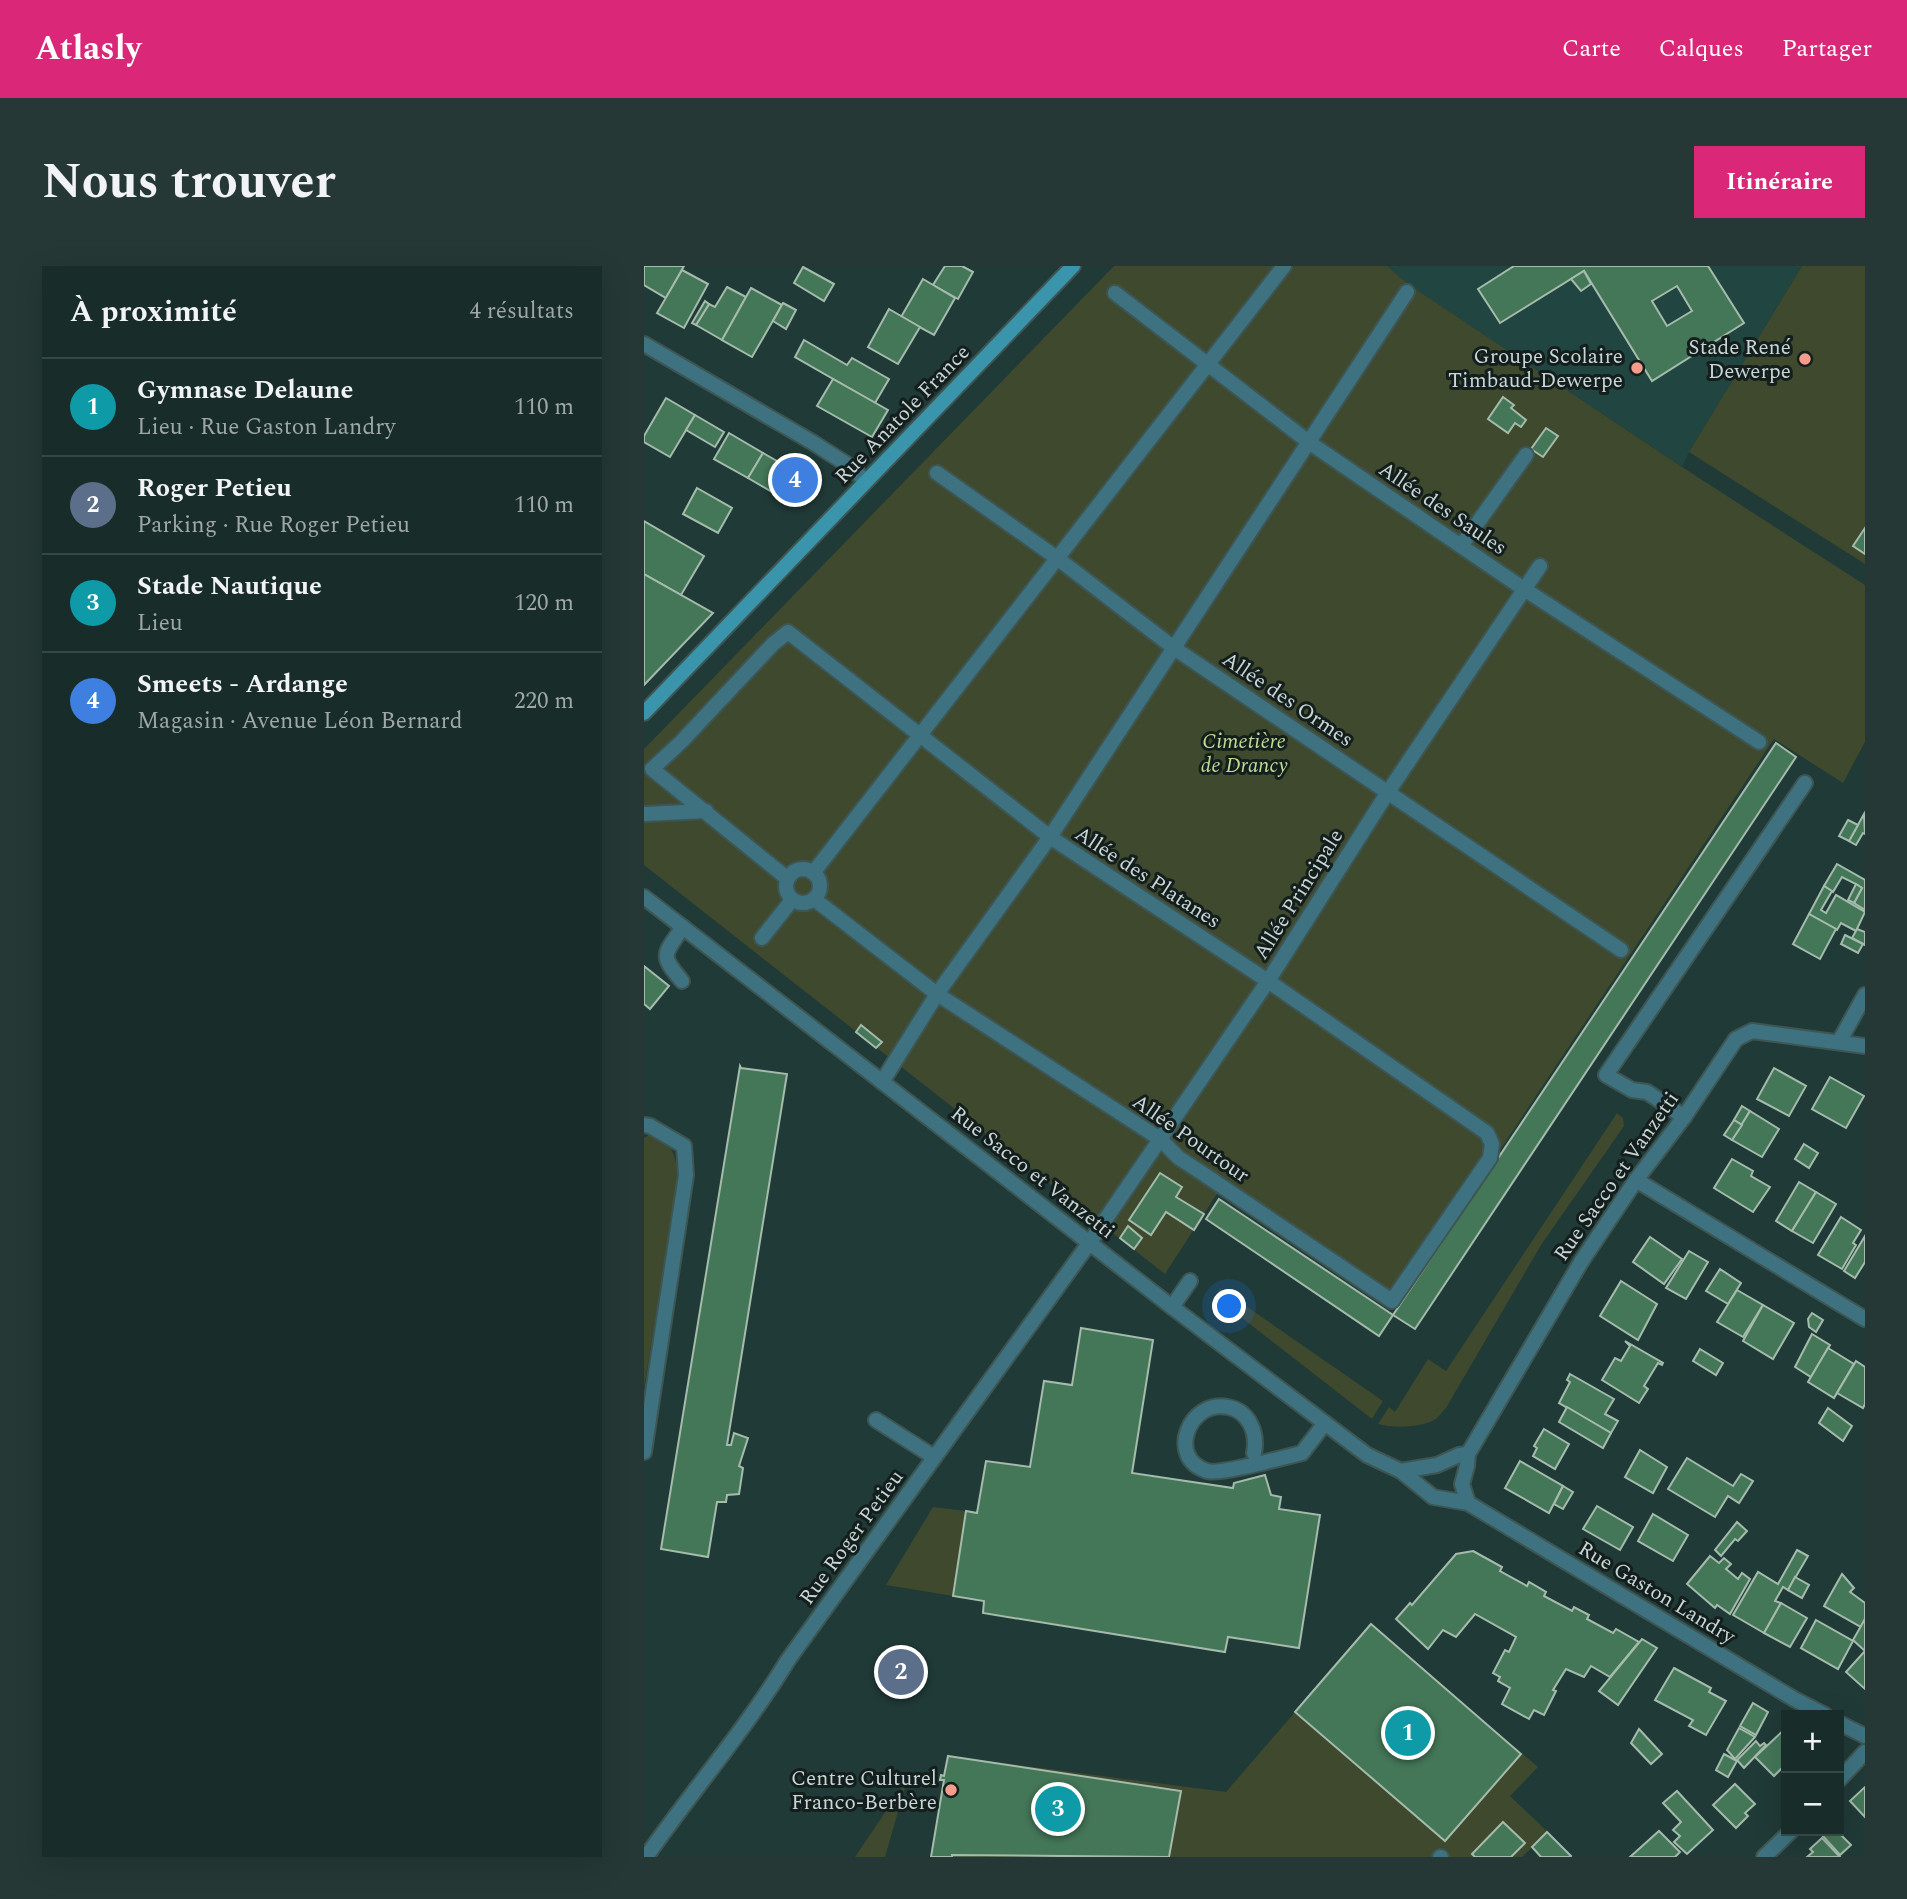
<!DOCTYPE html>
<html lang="fr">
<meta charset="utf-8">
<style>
body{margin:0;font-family:Spectral,serif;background:#253835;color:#f1f3f6}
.controls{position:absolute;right:21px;bottom:21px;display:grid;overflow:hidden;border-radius:0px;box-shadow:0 7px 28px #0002}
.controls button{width:63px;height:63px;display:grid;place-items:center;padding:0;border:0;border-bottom:2px solid #364846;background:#182c29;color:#f1f3f6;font:35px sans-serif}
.you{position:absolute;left:586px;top:1041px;width:24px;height:24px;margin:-18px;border:5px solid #fff;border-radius:50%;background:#1a73e8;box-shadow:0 0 0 10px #1a73e833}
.badge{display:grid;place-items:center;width:46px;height:46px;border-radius:50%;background:#db2777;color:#fff;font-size:23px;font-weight:700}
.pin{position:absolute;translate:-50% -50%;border:4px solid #fff;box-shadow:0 2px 7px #0006}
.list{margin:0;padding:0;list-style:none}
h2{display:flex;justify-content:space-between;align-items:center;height:91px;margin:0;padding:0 28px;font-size:30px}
h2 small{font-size:23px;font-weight:400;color:#9fa7a8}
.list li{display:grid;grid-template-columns:46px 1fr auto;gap:21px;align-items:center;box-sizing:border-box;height:98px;padding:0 28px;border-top:2px solid #364846}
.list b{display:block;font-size:26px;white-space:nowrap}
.list p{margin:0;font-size:23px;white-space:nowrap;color:#9fa7a8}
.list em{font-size:23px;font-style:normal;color:#9fa7a8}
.map{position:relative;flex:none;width:1221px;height:1591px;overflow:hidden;border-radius:0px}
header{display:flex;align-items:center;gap:42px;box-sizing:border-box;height:98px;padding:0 35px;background:#db2777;color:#fff}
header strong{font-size:33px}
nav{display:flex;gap:38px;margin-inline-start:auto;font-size:24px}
.intro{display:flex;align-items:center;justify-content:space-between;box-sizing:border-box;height:168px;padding:0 42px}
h1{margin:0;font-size:49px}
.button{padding:18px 32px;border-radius:0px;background:#db2777;color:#fff;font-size:24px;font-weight:700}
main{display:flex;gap:42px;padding:0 42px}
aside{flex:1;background:#182c29;border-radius:0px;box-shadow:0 7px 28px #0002}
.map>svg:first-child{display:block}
.built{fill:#214541}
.green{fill:#3f492e}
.building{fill:#447658;stroke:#a5bbac;stroke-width:2;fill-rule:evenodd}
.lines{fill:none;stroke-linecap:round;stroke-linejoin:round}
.lane-casing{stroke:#3e5653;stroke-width:18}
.street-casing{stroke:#3e5653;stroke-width:18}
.secondary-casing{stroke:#3e5653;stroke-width:18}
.lane{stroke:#3e7280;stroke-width:14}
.street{stroke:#3e7280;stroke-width:14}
.secondary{stroke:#3a94ab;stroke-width:14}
.poi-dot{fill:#f49d8b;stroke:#131e1d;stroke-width:2.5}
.labels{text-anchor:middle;stroke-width:6;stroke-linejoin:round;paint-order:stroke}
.poi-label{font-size:21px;fill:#c8d7d5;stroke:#131e1d;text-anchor:end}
.street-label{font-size:21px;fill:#c8d7d5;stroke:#131e1d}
.park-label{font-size:21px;font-style:italic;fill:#c1dd92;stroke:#131e1d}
</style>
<header>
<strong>Atlasly</strong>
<nav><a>Carte</a><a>Calques</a><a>Partager</a></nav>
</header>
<div class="intro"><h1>Nous trouver</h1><a class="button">Itinéraire</a></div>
<main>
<aside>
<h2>À proximité<small>4 résultats</small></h2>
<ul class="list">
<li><span class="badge" style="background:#0f9aa8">1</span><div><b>Gymnase Delaune</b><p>Lieu · Rue Gaston Landry</p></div><em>110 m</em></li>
<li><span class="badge" style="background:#5c6f8a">2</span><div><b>Roger Petieu</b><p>Parking · Rue Roger Petieu</p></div><em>110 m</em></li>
<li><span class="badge" style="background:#0f9aa8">3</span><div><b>Stade Nautique</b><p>Lieu</p></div><em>120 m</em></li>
<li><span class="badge" style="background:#3f7fe0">4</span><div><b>Smeets - Ardange</b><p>Magasin · Avenue Léon Bernard</p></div><em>220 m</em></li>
</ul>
</aside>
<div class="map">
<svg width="1221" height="1591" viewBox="0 0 1221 1591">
<rect width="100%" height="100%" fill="#203a37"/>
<path class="built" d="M743,0H1158L1045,186L1038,201L764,18Z"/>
<g class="green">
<path d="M470,0H743L764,18L1038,201L1221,319V476L1199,517L1130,473L750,1043L574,926L521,1008L0,599V483Z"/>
<path d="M1158,0H1221V298L1045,186Z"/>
<path d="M973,847L979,852L980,860L897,979L802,1142C798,1146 794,1152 790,1154C775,1162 749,1162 734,1158L745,1141L751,1146L784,1093L802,1105Z"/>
<path d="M5,869C29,876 29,885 35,908L0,1122V872Z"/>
<path d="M576,1022L739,1135L728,1153L571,1031Z"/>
<path d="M289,1241L322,1245L309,1330L242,1319Z"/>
<path d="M727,1358L894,1501L866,1530L904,1566L878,1591H287L300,1515L296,1514L297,1509H300L304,1490L582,1526Z"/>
<path d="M263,1514L241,1591H211Z"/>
</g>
<g class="building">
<path d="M0,0H40L22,32L0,19Z"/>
<path d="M301,0H318L329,6L314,33L289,19Z"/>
<path d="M870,0H1064L1100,57L1008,115L940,5L856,57L834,23ZM1033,20L1048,45L1023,60L1008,35Z"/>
<path d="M159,1L190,18L180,35L150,17Z"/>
<path d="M38,4L64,18L40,62L13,47Z"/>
<path d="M940,5L947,18L937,25L927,13Z"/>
<path d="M279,13L311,32L290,69L257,51Z"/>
<path d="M83,21L102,31L78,74L52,59L65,38L71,41Z"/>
<path d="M107,22L138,39L108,91L78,74Z"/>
<path d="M61,35L65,38L52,59L48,57Z"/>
<path d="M139,37L152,44L142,63L129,55Z"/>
<path d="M245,43L276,61L254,98L224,81Z"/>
<path d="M160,74L203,99L208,92L245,113L231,137L151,91Z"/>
<path d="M189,113L244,144L228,171L173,140Z"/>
<path d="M859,131L870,139L867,142L882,154L877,161L871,157L864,167L844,153Z"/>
<path d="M22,132L51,149L26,191L0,176V170Z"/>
<path d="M51,149L80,166L71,181L42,164Z"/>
<path d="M902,162L914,170L899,191L887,183Z"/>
<path d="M85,167L119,187L104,212L70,193Z"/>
<path d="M119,187L159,210L145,236L104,212Z"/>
<path d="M53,222L88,242L74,267L39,248Z"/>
<path d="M0,255L60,290L37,329L0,308Z"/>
<path d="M1221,262V288L1209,280Z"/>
<path d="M0,308L69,347L0,419Z"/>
<path d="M1132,477L1152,491L771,1063L749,1049Z"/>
<path d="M1220,548L1221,568L1219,567L1212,579L1205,575Z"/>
<path d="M1204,554L1214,559L1205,575L1195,570Z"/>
<path d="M1193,598L1221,614V644L1210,637L1218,622L1212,618L1198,611L1189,626L1180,620Z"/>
<path d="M1212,618L1218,622L1210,637L1204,634Z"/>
<path d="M1180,620L1188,625L1177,644L1182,647L1192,629L1221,646L1212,665L1197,657L1193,664L1165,648Z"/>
<path d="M1165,648L1192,663L1176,693L1149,678Z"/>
<path d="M1213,663L1221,666V679L1208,672Z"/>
<path d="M1201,669L1219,678L1214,687L1197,678Z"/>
<path d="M0,700L25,720L6,743L0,738Z"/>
<path d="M217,759L238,776L232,782L212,766Z"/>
<path d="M96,800L97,802L143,808L83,1179H87L90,1167L104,1172L95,1200L99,1202L95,1228L83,1229L82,1236H73L64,1291L17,1283Z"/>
<path d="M1130,802L1162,820L1145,850L1113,833Z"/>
<path d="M1186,811L1220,830L1202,862L1168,843Z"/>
<path d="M1098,840L1106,845L1098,859L1090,854Z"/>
<path d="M1106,845L1135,863L1118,891L1088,874Z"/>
<path d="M1090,854L1098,859L1088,874L1080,869Z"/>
<path d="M1160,878L1174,887L1165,902L1151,893Z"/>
<path d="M1088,893L1109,905L1107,910L1126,921L1109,946L1070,922Z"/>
<path d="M516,907L538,921L532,931L560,948L550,964L522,946L507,969L485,954Z"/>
<path d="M1155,916L1172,926L1148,965L1132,955Z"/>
<path d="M1172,926L1192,938L1169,977L1148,965Z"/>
<path d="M575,933L749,1049L735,1070L562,953Z"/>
<path d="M1197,951L1217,964L1209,977L1212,979L1198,1003L1174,989Z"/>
<path d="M484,960L498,972L490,983L476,972Z"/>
<path d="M1221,970V996L1211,1012L1200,1005Z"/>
<path d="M1006,971L1038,993L1020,1018L989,996Z"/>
<path d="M1045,985L1064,996L1042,1033L1022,1022Z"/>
<path d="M1076,1003L1097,1017L1084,1038L1062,1025Z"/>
<path d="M977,1015L1013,1038L994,1074L956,1050Z"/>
<path d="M1093,1024L1119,1039L1099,1071L1073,1056Z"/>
<path d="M1119,1039L1150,1057L1129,1093L1099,1075Z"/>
<path d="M1168,1047L1179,1054L1172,1066L1165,1061L1164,1053Z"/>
<path d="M437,1062L509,1074L488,1207L589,1222L590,1217L621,1209L627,1229L637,1231L635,1243L676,1249L655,1382L584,1371L581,1386L339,1347L340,1335L309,1330L322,1245L333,1247L342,1195L386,1201L400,1115L428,1119Z"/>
<path d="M1168,1068L1186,1079L1167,1111L1151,1101Z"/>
<path d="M981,1075L1019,1097L1018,1099L1014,1097L1000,1120L1004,1123L995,1137L958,1114L971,1092L977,1095L986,1080Z"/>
<path d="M1184,1082L1210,1098L1190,1132L1164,1116Z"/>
<path d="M1056,1083L1079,1097L1072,1109L1049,1095Z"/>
<path d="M1212,1095L1221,1101V1138L1219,1142L1193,1127Z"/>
<path d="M926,1108L970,1133L961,1148L974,1155L967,1167L915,1137L926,1116L923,1114Z"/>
<path d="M923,1141L967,1167L959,1182L915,1156Z"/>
<path d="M1184,1142L1208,1160L1199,1175L1175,1157Z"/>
<path d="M900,1163L925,1178L911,1203L889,1190L893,1182L890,1180Z"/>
<path d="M996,1184L1023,1201L1009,1227L981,1211Z"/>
<path d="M1043,1192L1089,1220L1097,1208L1109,1215L1095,1237L1084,1230L1071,1251L1024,1223Z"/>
<path d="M876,1195L919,1220L905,1247L861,1222Z"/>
<path d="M919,1220L929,1226L919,1243L910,1238Z"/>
<path d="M953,1240L989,1261L976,1284L939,1263Z"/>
<path d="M1009,1248L1044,1269L1029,1295L994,1275Z"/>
<path d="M1093,1256L1103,1265L1094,1275L1091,1273L1077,1290L1071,1284Z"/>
<path d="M1153,1284L1164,1290L1144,1324L1139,1321L1131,1335L1137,1337L1120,1367L1089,1349L1114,1306L1134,1318Z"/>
<path d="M829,1285L858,1301L856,1305L883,1320L885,1316L902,1326L900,1330L928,1345L930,1341L945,1349L943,1353L969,1367L972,1363L995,1376L966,1411L947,1400L940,1411L922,1403L909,1424L912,1425L900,1449L890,1444L885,1453L858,1438L866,1422L854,1415L856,1411L849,1407L861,1384L865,1386L872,1371L831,1348L812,1371L799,1364L784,1383L752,1353L766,1337L768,1339L812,1288Z"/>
<path d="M1066,1290L1075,1297L1080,1292L1087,1298L1082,1303L1094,1313L1098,1307L1106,1313L1086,1348L1073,1339L1071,1342L1043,1318Z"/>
<path d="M1198,1308L1210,1322L1206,1326L1221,1337V1353L1217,1361L1180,1340Z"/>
<path d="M1151,1311L1165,1319L1158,1332L1144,1324Z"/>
<path d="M1137,1337L1163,1352L1146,1381L1120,1367Z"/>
<path d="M1221,1353V1423L1202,1406L1221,1385L1209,1374Z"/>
<path d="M1172,1354L1209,1375L1194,1403L1157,1382Z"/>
<path d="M727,1358L877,1488L801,1575L651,1446Z"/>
<path d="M998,1373L1013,1382L974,1439L955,1425Z"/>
<path d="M1030,1402L1067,1422L1065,1426L1082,1435L1062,1469L1045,1460L1049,1454L1011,1434Z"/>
<path d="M1109,1437L1124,1446L1112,1469L1096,1460Z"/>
<path d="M1095,1462L1111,1471L1091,1493L1083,1484Z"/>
<path d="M1142,1462V1498L1130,1510L1111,1491Z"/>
<path d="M995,1463L1018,1488L1007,1498L987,1477Z"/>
<path d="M1112,1475L1116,1480L1120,1477L1122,1479L1100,1502L1093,1494Z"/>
<path d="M1080,1488L1093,1495L1084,1511L1072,1504Z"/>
<path d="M304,1490L537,1525L525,1591L308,1589V1591H287L300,1514H296L297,1509L300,1510Z"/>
<path d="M1091,1518L1111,1538L1101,1547L1104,1550L1092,1562L1069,1539Z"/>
<path d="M1221,1521V1551L1206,1535Z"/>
<path d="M1033,1525L1069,1564L1043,1588L1030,1576L1036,1570L1029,1564L1037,1556L1019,1537Z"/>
<path d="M859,1556L881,1577L867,1591H831L828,1588Z"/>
<path d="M1015,1565L1036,1586L1031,1591H986Z"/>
<path d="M1185,1565H1193L1207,1579L1196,1589L1179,1570Z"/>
<path d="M903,1566L927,1590L926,1591H897L888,1581Z"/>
<path d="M1178,1572L1196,1591H1163L1169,1586L1166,1583Z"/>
</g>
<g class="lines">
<defs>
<g id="lane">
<path d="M471,27L666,177L880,323L1115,476"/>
<path d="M293,207L413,292L530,382L977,684"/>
<path d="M817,280L882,189"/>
<path d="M0,548L62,545"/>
<circle cx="159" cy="620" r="17"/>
<path d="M169,607L640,0"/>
<path d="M144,613L8,503L38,475L129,378L144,366L406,571L624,715L843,867L848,878L846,892L748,1035L555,905L535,892L516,873L293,728L170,633"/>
<path d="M118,672L148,634"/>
<path d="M38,715C15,688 20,689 39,661"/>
<path d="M238,816L293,728L406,571L763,26"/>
<path d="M1040,851L1003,826L988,824L962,809L1161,517"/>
<path d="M0,859L6,860L40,880L42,909L0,1186"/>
<path d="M446,976L624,715L744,526L896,300"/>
<path d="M528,1041L546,1015"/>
<path d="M232,1154L290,1191"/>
<path d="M610,1187C614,1167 605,1145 584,1141C545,1133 522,1192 563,1205C575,1209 641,1191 658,1187L681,1157"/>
<path d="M796,1591H797"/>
</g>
<g id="street">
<path d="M0,78L168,176L204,199L222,215"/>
<path d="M0,631L528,1041L723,1189L757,1205L789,1231L824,1237L1150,1433L1181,1449"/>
<path d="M1195,776L1221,729"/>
<path d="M992,914L1221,1053"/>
<path d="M757,1205L793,1199L815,1189L824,1188"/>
<path d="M824,1237L818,1218L823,1200L824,1188L937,996L992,914L1040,851L1092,773L1108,765L1221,780"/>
<path d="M1195,1457L1221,1470"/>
<path d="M1195,1514L1221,1486"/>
<path d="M2,1591C48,1525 102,1463 144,1394L446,976"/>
<path d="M1120,1591L1147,1565"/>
</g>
<path id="secondary" d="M0,447L429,0"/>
</defs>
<use href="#lane" class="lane-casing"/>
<use href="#street" class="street-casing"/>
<use href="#secondary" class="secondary-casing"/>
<use href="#lane" class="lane"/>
<use href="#street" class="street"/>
<use href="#secondary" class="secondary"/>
</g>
<g class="poi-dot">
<circle cx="1161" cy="93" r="7"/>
<circle cx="993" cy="102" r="7"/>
<circle cx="307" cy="1524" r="7"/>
</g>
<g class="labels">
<g class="poi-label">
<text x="1147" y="88">Stade René<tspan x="1147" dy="24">Dewerpe</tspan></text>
<text x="979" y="97">Groupe Scolaire<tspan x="979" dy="24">Timbaud-Dewerpe</tspan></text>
<text x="293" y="1519">Centre Culturel<tspan x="293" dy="24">Franco-Berbère</tspan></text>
</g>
<g class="street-label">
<text transform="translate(258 148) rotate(-46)" y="7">Rue Anatole France</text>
<text transform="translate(799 242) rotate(34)" y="7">Allée des Saules</text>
<text transform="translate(644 433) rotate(34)" y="7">Allée des Ormes</text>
<text transform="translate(504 611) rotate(33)" y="7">Allée des Platanes</text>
<text transform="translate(654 628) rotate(-58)" y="7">Allée Principale</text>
<text transform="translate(547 872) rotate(35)" y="7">Allée Pourtour</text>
<text transform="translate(389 906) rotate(38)" y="7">Rue Sacco et Vanzetti</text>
<text transform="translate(972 910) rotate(-55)" y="7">Rue Sacco et Vanzetti</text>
<text transform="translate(207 1271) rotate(-54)" y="7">Rue Roger Petieu</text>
<text transform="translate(1013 1326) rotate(31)" y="7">Rue Gaston Landry</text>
</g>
<g class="park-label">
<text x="600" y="482">Cimetière<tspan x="600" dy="24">de Drancy</tspan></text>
</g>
</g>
</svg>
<div class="controls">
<button>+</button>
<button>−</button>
</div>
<div class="you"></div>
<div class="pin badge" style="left:764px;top:1467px;background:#0f9aa8">1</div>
<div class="pin badge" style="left:257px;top:1406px;background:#5c6f8a">2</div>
<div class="pin badge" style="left:414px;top:1543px;background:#0f9aa8">3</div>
<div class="pin badge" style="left:151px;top:214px;background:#3f7fe0">4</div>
</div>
</main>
